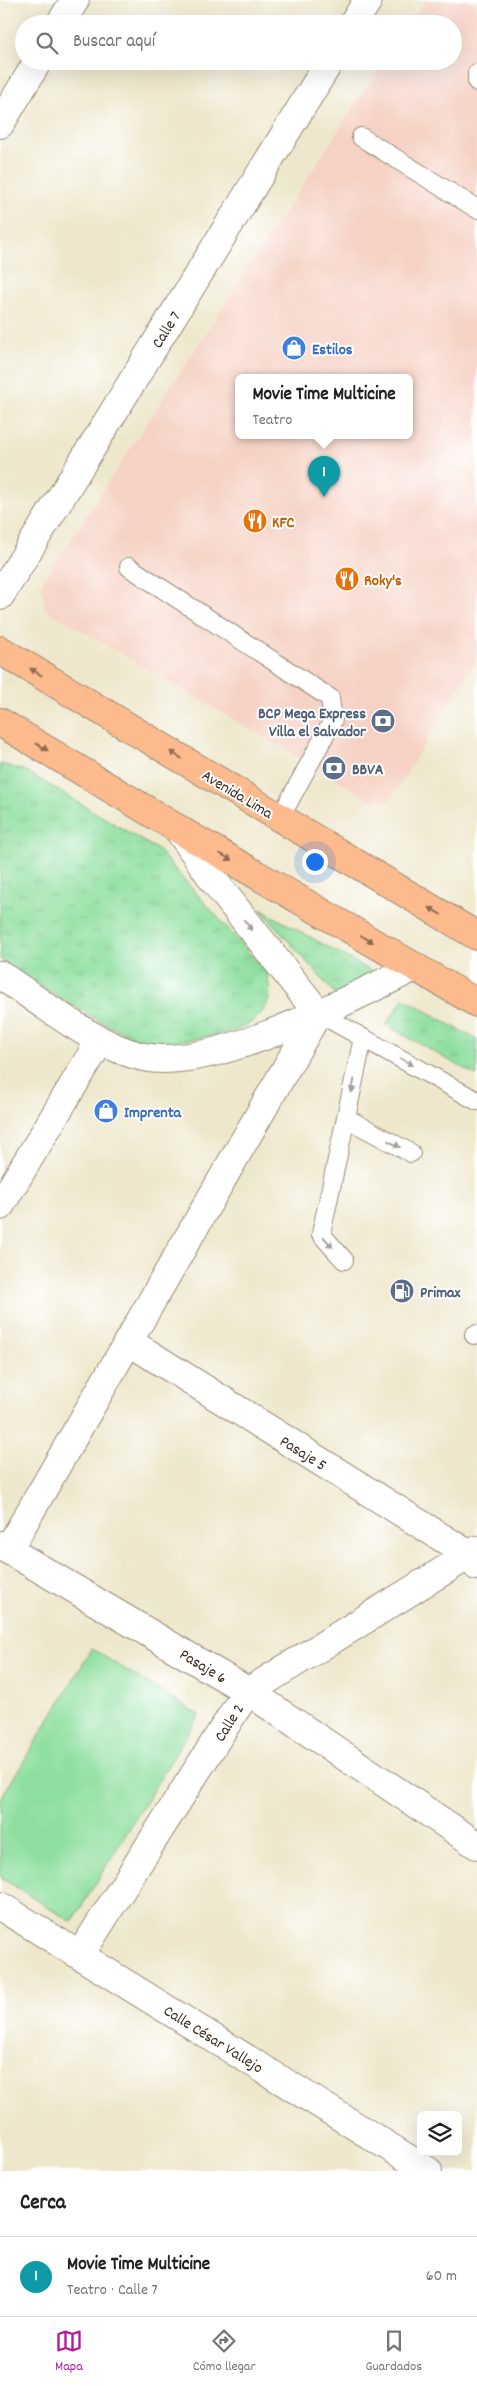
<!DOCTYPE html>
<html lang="es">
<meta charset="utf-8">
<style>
body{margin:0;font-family:Dekko,sans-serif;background:#f2f2f2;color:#222}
.controls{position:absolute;right:15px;bottom:15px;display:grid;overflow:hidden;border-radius:8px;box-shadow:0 5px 20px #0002}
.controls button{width:45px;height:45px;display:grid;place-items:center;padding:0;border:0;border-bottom:1px solid #e0e0e0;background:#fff;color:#222;font:25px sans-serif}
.you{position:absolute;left:314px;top:861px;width:18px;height:18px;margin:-12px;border:4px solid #fff;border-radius:50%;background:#1a73e8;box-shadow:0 0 0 8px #1a73e833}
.badge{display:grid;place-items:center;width:32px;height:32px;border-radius:50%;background:#b5179e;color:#fff;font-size:16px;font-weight:700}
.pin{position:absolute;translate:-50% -41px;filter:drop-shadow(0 1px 2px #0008)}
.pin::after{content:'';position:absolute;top:26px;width:18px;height:15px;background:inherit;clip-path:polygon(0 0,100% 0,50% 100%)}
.popup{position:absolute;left:235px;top:374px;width:178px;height:65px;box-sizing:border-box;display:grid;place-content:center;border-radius:8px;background:#fff;filter:drop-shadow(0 1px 4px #0005);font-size:16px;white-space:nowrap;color:#767676}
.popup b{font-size:19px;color:#222}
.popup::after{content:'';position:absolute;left:50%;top:100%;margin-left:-10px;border:10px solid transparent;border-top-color:#fff}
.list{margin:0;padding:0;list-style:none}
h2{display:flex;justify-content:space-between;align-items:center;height:65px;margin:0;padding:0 20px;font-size:21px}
h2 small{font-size:16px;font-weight:400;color:#767676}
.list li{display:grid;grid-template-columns:32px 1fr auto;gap:15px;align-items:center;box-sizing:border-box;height:80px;padding:0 20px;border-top:1px solid #e0e0e0}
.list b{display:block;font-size:19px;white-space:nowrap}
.list p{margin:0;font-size:16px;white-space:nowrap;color:#767676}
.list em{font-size:16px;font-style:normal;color:#767676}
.icon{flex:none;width:28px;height:28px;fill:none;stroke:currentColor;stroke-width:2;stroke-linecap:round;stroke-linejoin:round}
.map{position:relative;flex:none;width:477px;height:2171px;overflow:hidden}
.search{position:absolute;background:#fff;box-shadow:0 5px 20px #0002;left:15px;right:15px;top:15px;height:55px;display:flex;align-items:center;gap:12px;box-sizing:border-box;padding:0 18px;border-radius:28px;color:#767676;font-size:19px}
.sheet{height:145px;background:#fff}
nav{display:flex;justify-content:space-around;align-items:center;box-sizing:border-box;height:70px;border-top:1px solid #e0e0e0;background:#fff;font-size:14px;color:#767676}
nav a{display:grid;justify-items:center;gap:2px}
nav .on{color:#b5179e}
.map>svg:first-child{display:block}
.built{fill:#f6d2c5;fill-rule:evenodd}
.grass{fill:url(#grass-tufts);stroke:#64845e}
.pitch{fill:#8edf9f;stroke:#64845e}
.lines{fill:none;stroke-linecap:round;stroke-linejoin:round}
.lane-casing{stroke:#948874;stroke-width:20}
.street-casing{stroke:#948874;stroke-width:30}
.primary-casing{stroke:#948874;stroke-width:30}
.lane{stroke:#fff;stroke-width:18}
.street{stroke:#fff;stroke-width:28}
.primary{stroke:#fcba8d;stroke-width:28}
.oneway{fill:#926b50}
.oneway2{fill:#a79f9a}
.labels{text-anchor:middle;stroke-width:4;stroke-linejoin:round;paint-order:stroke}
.street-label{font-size:16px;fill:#3b2a1e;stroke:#fff}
.shop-label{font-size:16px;font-weight:bold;fill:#366cbe;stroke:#fff;text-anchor:start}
.food-label{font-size:16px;font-weight:bold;fill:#c56008;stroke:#fff;text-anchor:start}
.service-label{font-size:16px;font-weight:bold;fill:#4e5e75;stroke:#fff;text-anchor:start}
</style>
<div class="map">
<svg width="477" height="2171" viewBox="0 0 477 2171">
<defs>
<pattern id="grass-tufts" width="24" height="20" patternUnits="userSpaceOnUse" patternTransform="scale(1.25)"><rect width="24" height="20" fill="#8edf9f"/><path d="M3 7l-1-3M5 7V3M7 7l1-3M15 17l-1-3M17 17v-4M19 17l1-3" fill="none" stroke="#7bc088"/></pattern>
</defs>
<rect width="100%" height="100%" fill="#fff"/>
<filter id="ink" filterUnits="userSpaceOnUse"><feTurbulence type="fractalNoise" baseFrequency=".02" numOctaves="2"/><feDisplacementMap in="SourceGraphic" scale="10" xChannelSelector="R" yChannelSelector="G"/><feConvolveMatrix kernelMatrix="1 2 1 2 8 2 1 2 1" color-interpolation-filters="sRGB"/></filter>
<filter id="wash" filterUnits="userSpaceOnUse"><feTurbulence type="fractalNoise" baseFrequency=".0096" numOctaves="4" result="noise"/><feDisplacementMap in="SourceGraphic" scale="20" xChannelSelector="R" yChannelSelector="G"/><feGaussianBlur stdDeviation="1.12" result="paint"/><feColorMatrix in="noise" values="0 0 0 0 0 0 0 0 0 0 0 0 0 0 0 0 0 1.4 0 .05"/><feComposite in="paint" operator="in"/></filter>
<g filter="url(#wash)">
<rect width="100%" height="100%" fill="#eee7cb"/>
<path class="built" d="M425,0H471L477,4V659L390,800H371L45,609L41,585L384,61H453V24H409ZM239,378H409V436H239Z"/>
<g class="grass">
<path d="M0,764L24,770L158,850L267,973C268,981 271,992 269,999C263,1019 241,1030 222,1034C200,1038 177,1043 154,1042C120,1040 33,980 0,960Z"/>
<path d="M260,909L378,975L336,995Z"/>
<path d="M404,998L477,1040V1076L386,1025Z"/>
</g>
<path class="pitch" d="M92,1649L199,1715L72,1922L0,1877V1800Z"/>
</g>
<g filter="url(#ink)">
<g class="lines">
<defs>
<g id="lane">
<path d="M477,73V82"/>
<path d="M361,137L477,209"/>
<path d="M129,567L330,698L333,720L280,818"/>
<path d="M318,1013L477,1101"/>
<path d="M346,1118L411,1153"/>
<path d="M344,1260L321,1234L363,1038"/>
<path d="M474,1335L477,1334"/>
</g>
<g id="street">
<path d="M60,24L75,0"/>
<path d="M353,24L368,0"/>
<path d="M0,124L38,61"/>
<path d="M0,596L330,61"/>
<path d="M178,829L214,881L318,1013"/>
<path d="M0,975C42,1002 96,1047 144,1057C214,1072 351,998 415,967"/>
<path d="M0,1206L100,1041"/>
<path d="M128,1341L468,1554L477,1566"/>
<path d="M0,1545L249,1692L477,1845"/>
<path d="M8,1550L318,1013"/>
<path d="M0,1906L428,2171"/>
<path d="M80,1955L246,1693L477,1550"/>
</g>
<g id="primary">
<path d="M0,650L477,936"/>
<path d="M0,722L178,829L477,1003"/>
</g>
</defs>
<use href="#lane" class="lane-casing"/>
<use href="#street" class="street-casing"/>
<use href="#primary" class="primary-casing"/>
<use href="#lane" class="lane"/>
<use href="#street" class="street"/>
<use href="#primary" class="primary"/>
</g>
<defs><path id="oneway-solid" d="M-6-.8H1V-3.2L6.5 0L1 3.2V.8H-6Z" transform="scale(1.25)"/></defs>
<g class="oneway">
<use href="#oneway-solid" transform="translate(36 672) rotate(-149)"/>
<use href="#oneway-solid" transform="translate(42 747) rotate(31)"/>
<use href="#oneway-solid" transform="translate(176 755) rotate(-149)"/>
<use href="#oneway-solid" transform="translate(226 857) rotate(30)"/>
<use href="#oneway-solid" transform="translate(435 911) rotate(-149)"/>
<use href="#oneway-solid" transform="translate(367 939) rotate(30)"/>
</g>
<g class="oneway2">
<use href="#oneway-solid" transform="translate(248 925) rotate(52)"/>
<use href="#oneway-solid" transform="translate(407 1062) rotate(29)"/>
<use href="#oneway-solid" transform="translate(353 1086) rotate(102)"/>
<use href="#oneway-solid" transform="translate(394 1144) rotate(29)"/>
<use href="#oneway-solid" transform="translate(328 1242) rotate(49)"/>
</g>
</g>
<defs>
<symbol id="shop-disc" viewBox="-11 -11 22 22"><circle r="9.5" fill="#3f7fe0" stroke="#fff"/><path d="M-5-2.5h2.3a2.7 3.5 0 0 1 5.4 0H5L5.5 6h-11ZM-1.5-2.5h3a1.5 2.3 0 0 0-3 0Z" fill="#fff"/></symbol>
<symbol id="restaurant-disc" viewBox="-11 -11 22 22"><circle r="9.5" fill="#e8710a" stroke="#fff"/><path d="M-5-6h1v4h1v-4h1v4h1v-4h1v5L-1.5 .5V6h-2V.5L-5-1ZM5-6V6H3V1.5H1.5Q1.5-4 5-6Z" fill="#fff"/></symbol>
<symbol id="bank-disc" viewBox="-11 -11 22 22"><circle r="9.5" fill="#5c6f8a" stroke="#fff"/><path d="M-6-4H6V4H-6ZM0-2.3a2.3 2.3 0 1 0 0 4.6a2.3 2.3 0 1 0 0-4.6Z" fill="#fff"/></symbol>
<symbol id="fuel-disc" viewBox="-11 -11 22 22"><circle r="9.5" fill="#5c6f8a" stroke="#fff"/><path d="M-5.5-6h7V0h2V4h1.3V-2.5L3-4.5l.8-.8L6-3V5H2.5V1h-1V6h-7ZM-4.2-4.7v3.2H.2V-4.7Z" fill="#fff"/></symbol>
</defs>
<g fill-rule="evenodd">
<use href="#shop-disc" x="280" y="334" width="28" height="28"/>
<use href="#restaurant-disc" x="241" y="507" width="28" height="28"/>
<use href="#restaurant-disc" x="333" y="565" width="28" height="28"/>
<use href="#bank-disc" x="369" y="707" width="28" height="28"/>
<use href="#bank-disc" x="320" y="754" width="28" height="28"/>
<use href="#shop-disc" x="92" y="1097" width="28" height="28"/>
<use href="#fuel-disc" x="388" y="1277" width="28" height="28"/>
</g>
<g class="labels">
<g class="street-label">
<text transform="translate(165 329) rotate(-58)" y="6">Calle 7</text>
<text transform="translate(238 793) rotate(31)" y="6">Avenida Lima</text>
<text transform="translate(304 1452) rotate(32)" y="6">Pasaje 5</text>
<text transform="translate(204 1665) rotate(31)" y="6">Pasaje 6</text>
<text transform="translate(228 1722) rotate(-58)" y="6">Calle 2</text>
<text transform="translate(214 2038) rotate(32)" y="6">Calle César Vallejo</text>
</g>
<g class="shop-label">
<text x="312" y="354">Estilos</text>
<text x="124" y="1117">Imprenta</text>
</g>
<g class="food-label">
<text x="272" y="527">KFC</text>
<text x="364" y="585">Roky's</text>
</g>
<g class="service-label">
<text x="366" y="718" text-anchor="end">BCP Mega Express<tspan x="366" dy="18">Villa el Salvador</tspan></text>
<text x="352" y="774">BBVA</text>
<text x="420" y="1297">Primax</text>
</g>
</g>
</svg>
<div class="controls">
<button><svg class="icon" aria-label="layers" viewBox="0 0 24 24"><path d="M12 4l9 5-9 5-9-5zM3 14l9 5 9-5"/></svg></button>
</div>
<div class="you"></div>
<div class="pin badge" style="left:324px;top:497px;background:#0f9aa8">1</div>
<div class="popup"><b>Movie Time Multicine</b>Teatro</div>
<div class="search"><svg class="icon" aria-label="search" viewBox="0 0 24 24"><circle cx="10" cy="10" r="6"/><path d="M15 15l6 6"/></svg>Buscar aquí</div>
</div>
<section class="sheet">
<h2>Cerca<small></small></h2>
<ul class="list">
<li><span class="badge" style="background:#0f9aa8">1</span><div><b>Movie Time Multicine</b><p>Teatro · Calle 7</p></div><em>60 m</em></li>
</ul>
</section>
<nav>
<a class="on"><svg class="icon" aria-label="map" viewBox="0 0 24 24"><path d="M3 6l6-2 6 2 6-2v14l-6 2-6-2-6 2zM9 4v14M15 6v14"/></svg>Mapa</a>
<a><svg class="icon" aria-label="directions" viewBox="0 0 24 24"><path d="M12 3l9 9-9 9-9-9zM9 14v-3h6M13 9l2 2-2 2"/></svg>Cómo llegar</a>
<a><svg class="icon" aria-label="saved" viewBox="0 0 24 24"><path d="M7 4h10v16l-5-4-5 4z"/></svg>Guardados</a>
</nav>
